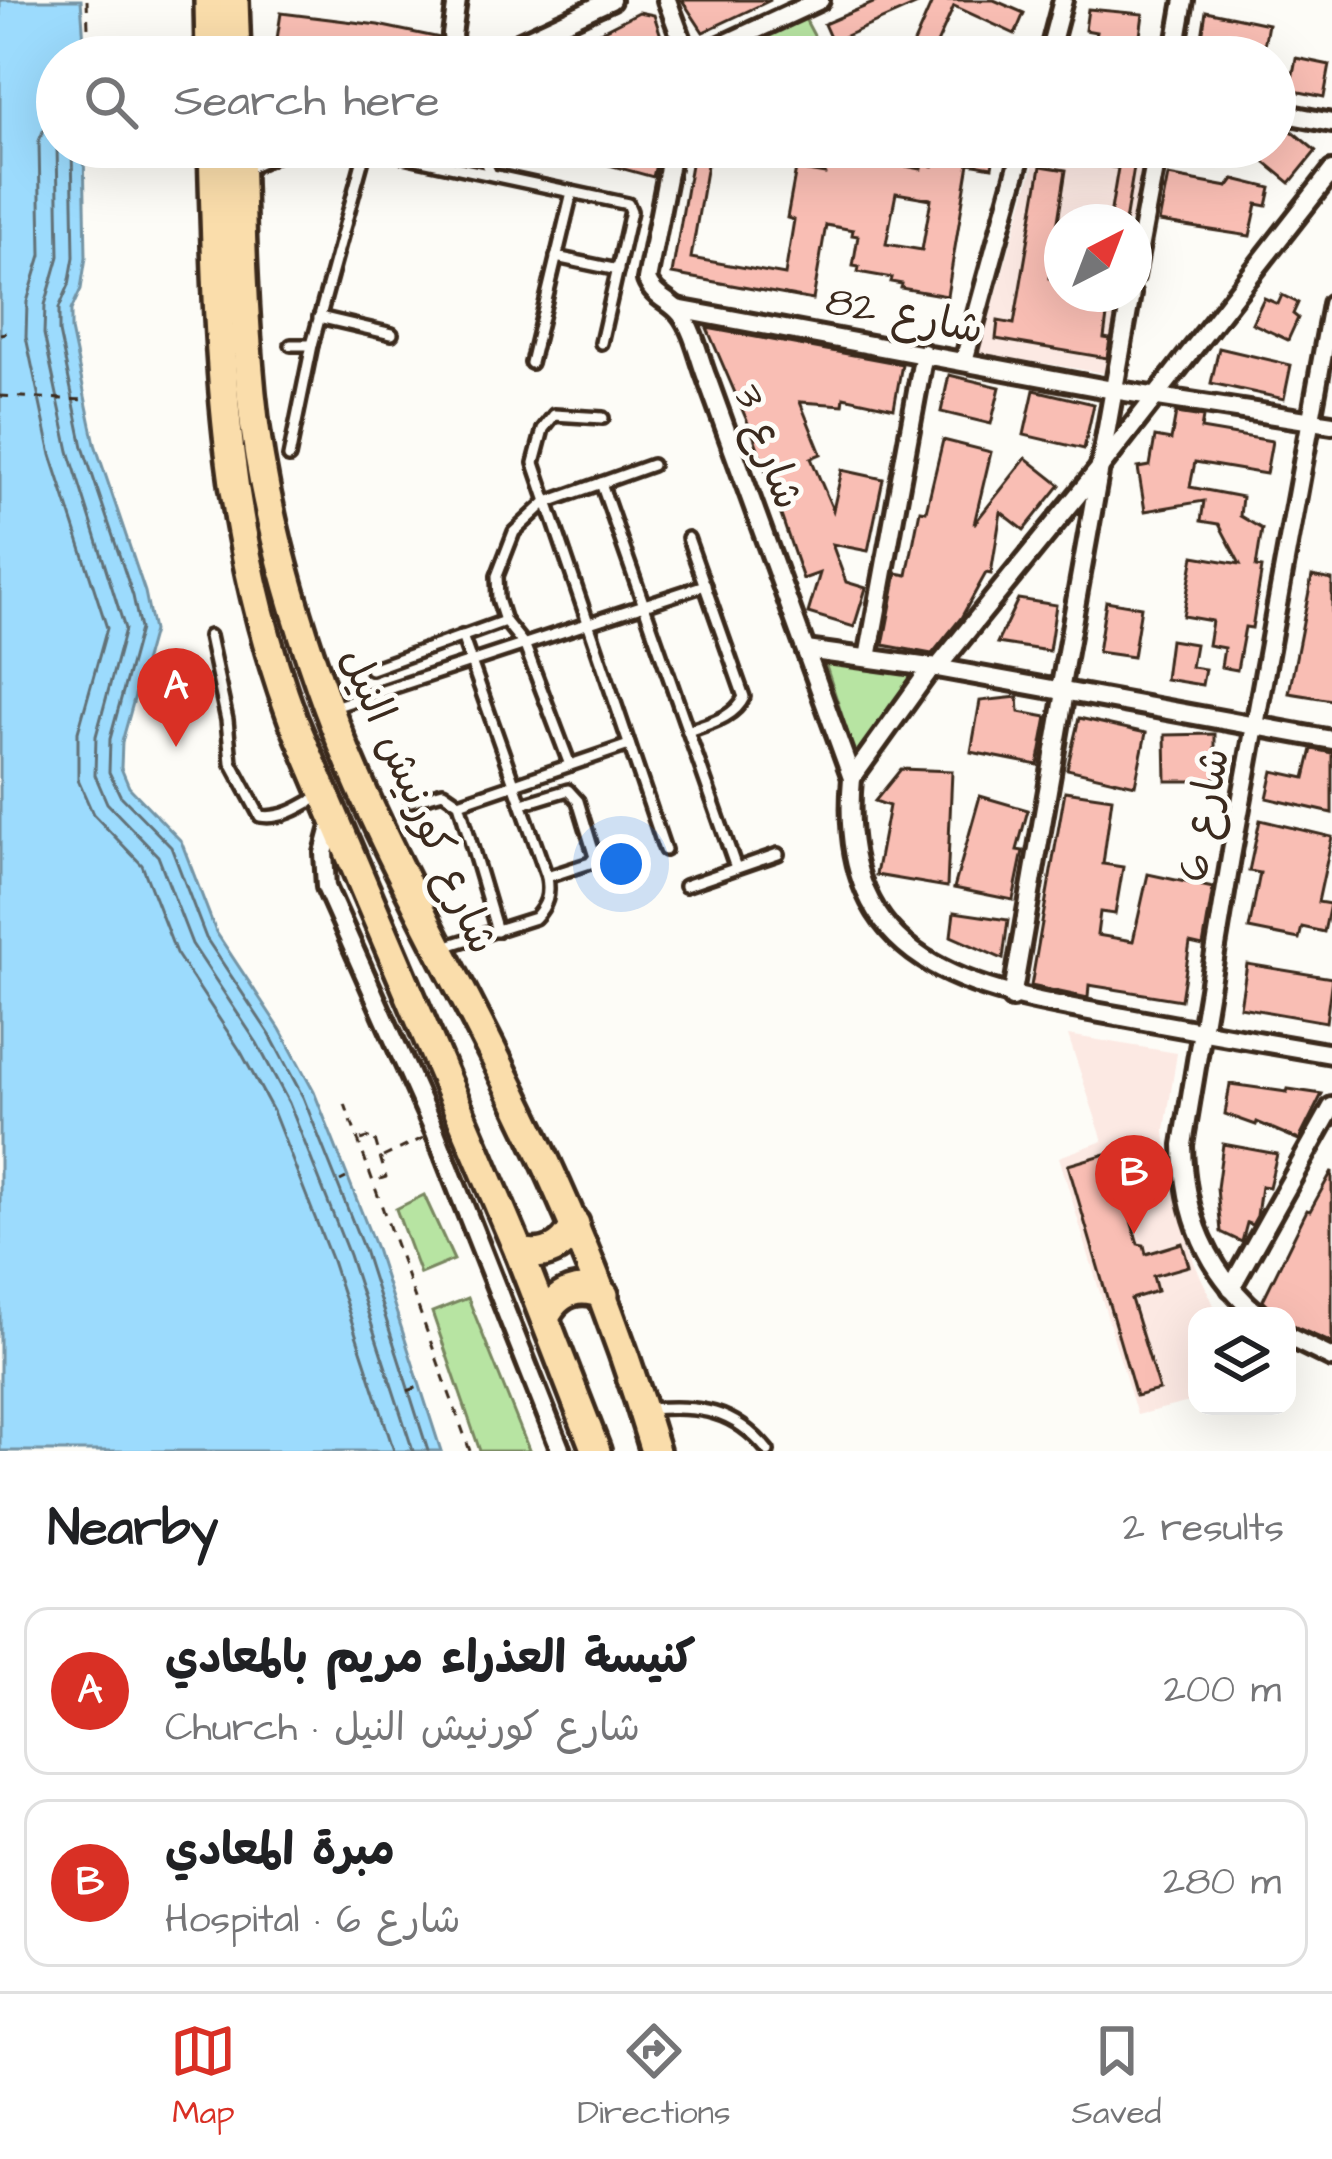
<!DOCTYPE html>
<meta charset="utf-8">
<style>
body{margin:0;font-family:"Architects Daughter","Playpen Sans Arabic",sans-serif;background:#f6f6f6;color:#202124}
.controls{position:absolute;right:36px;bottom:36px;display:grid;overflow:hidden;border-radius:24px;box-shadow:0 12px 48px #0002}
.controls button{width:108px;height:108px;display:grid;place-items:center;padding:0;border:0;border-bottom:3px solid #e0e0e0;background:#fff;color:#202124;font:60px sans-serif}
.compass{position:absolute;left:1044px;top:204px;width:108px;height:108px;border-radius:50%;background:#fff;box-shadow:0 12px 48px #0002;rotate:42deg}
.you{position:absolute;left:621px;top:864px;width:42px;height:42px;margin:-30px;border:9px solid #fff;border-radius:50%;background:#1a73e8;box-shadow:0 0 0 18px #1a73e833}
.badge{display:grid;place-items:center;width:78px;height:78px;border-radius:50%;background:#d93025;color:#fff;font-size:39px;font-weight:700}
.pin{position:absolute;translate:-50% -99px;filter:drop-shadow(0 3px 6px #0008)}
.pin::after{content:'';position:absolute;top:63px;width:42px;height:36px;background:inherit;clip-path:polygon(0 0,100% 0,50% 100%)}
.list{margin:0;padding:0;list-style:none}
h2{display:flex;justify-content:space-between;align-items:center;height:156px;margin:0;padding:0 48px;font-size:51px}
h2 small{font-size:39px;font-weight:400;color:#757577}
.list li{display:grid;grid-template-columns:78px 1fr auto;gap:36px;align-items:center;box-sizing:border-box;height:168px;margin:0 24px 24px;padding:0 24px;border:3px solid #e0e0e0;border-radius:24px}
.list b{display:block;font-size:45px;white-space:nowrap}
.list p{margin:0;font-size:39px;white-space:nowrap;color:#757577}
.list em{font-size:39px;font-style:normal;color:#757577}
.icon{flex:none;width:66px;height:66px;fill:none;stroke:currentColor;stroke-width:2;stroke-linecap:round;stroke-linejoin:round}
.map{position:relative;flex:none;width:1332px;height:1451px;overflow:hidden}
.search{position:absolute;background:#fff;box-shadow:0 12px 48px #0002;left:36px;right:36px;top:36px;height:132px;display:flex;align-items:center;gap:30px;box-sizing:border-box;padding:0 42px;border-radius:66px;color:#757577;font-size:45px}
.sheet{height:540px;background:#fff}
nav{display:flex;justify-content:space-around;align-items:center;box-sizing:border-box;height:168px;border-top:3px solid #e0e0e0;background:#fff;font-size:33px;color:#757577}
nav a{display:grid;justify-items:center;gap:6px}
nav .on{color:#d93025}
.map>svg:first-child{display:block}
.built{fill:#fce9e3}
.green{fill:#b7e4a2;stroke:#798760;stroke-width:3}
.water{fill:#9cdbfd;stroke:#7594a4;stroke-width:3}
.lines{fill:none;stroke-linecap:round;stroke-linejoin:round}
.shore{stroke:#627177;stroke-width:3}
.building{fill:#f9beb4;stroke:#3b2a1e;stroke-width:3;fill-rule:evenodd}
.service-casing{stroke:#3b2a1e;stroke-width:18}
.minor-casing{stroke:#3b2a1e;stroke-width:26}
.trunk-casing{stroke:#3b2a1e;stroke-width:36}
.path{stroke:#3b2a1e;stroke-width:3;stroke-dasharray:9 9;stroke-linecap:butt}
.service{stroke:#fdfcf7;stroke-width:9}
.minor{stroke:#fdfcf7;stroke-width:16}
.trunk{stroke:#faddab;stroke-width:27}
.labels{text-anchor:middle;stroke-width:10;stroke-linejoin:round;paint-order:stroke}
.street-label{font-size:42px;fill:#3b2a1e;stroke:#fdfcf7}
</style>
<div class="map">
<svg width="1332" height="1451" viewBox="0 0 1332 1451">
<rect width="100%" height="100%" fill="#fdfcf7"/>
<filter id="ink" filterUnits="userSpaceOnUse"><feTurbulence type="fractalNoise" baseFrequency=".00833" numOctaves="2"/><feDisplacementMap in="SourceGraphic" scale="24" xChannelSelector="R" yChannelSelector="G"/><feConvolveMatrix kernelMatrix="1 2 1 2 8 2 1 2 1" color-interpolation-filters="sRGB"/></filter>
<g filter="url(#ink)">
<g class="built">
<path d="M1039,147H1144L1133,222H1062V294H1122L1110,374L979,353Z"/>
<path d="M1068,1035L1177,1053L1165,1130L1168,1168L1194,1262L1219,1316H1197V1400L1137,1415L1059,1157L1103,1141Z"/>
</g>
<g class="green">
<path d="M803,15L825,56L733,57L731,53Z"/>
<path d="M824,660L916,674L856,759Z"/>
<path d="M424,1195L454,1260L420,1274L396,1209Z"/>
<path d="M468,1298L529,1450L526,1451H480L432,1312Z"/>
</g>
<path class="water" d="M0,0H81L85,57H57V147H84L86,257L81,289L71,310V330L95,444L145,592L153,631L122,742L121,768L129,787L181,841L216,932L280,1029L314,1092L375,1246L441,1451H0Z"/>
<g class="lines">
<g class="shore">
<path d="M57,112L46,124L39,141L41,255L27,302L26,337L51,455L107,628L78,732V780L93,814L142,865L176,953L241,1052L273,1111L332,1261L394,1451"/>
<path d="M57,145L59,256L45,305L44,334L69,451L125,629L96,736L95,775L107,803L158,856L192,944L257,1043L289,1103L349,1255L413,1451"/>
<path d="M72,147L74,257L69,285L59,308V332L83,447L133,596L140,629L110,739L109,772L120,795L171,847L206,938L270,1035L303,1097L364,1250L428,1451"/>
</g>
</g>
<g class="building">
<path d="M682,0H771L703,32Z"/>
<path d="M880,0H927L832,42L824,24Z"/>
<path d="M933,0H994L1024,13L1015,34L954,6L931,57H908Z"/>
<path d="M1088,9L1143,14L1139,43L1095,37L1096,32L1085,30Z"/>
<path d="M1206,11L1268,24L1262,57H1199Z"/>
<path d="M639,12L654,15L668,57H640L642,47L616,44L615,57H593L596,34Z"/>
<path d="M281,13L378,25L440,38L408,57H306L275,52Z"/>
<path d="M1296,58L1330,65L1324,97L1290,90Z"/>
<path d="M1278,126L1287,127L1316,151L1290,183L1255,154L1261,147H1275Z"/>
<path d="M590,147H660L653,177L587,159Z"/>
<path d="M694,147H710L691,258L785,275L794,220L787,218L796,169L825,174L830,147H849L848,155L921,169L922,164L933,166L935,147L995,149L992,167L969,163L947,296L901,288L902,284L891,282L892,278L858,272L859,267L853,266L858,236L852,235L853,230L826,225L813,300L672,274ZM896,193L931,199L922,250L886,244Z"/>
<path d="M1060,147L1137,149L1125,222H1109L1118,168L1058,158Z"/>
<path d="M1041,166L1066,170L1049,278L1062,280V294H1110L1104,338L1110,339L1107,358L996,339L998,321L1014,324Z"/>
<path d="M1168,176L1228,187L1234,179L1271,188L1267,206L1257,204L1250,236L1159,222Z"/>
<path d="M1282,295L1298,303L1293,314L1298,318L1288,340L1252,323L1264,298L1278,304Z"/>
<path d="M707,328L902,364L894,408L844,397L843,405L800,402L821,454L811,458L833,510L842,470L883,479L868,551L832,544L846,582L866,588L854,627L808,613L820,573L803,579L754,437Z"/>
<path d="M1219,348L1291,365L1284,399L1211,383Z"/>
<path d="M949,375L1000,387L991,424L941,412Z"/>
<path d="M1034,390L1094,404L1084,449L1024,435Z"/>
<path d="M1176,413L1203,417L1201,429L1272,441L1266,474L1195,462L1190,487L1242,497L1240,516L1262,529L1256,567L1262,568L1252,628L1245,627L1237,670L1221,667L1224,648L1208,645L1212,621L1183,616L1194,556L1240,564L1219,524L1201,521L1204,501L1145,511L1138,468L1150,466L1155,437L1171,440Z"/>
<path d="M943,440L991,452L974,524L1026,458L1060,485L1024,530L1001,512L991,574L986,573L961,618L932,654L883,645L897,573L907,575L920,510L926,511Z"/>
<path d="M1312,576L1332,580V700L1289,693Z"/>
<path d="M1018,599L1056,605L1049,651L997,643Z"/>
<path d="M1106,601L1141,607L1133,657L1098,652Z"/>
<path d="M1170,640L1195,644L1191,667L1205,669L1202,685L1165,679Z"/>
<path d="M1018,697L1019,712L1047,717L1038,765L971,752L980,701Z"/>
<path d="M1079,718L1146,733L1135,785L1067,769Z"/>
<path d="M1215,734V781H1166L1165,735Z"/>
<path d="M1312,749L1332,753V813L1267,798L1273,771L1305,778Z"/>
<path d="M901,769L952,771L947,887L876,875L889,806L875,801Z"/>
<path d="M1065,791L1112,798L1103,864L1123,867L1115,914L1100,912L1097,935L1133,941L1148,874L1213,888L1203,946L1190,943L1181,1000L1089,985L1088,998L1031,986Z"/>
<path d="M980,796L1028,810L1017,850L1023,851L1013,900L954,888Z"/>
<path d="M1260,820L1332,837L1318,902L1330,904L1324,932L1302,927L1299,939L1249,929L1260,873L1249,871Z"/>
<path d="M954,912L1008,920L1003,959L951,936Z"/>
<path d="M1247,964L1332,978L1326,1022L1240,1007Z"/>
<path d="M1230,1084L1287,1092L1288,1089L1322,1094L1299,1140L1257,1122L1256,1125L1225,1114Z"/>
<path d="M1153,1140L1158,1159L1116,1171L1138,1244L1144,1245L1146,1254L1182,1243L1189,1266L1153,1276L1157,1291L1131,1299L1159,1390L1136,1396L1068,1165Z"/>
<path d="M1223,1144L1277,1154L1269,1187L1261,1186L1257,1216L1252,1225L1247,1223L1242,1242L1221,1232L1217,1188Z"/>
<path d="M1332,1171V1343L1288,1324L1287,1316H1280L1263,1300L1307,1210L1310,1211Z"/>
</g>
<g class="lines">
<defs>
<g id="service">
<path d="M478,147L491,174"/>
<path d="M556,257L618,270"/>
<path d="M319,317L392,334"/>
<path d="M291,345H312"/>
<path d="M531,363L572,192"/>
<path d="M603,418L554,415L543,429L534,463L665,850"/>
<path d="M289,457L312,345L366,148L628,204L631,211L601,343"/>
<path d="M601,483L736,868"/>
<path d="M688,538L744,697C734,718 710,723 688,731"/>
<path d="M209,636L227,720L231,762L260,816C283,820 304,805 323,794"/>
<path d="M371,669L505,621"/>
<path d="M334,707L705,585"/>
<path d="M570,765L525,646L505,621L498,599L497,576L514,532L545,503L652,465"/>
<path d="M411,801L443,792L459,803L497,931"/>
<path d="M459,803L629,745"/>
<path d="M522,804L568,790L578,801L595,857L590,863L547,877"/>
<path d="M685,886L778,854"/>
<path d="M444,947L535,918C547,905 550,895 547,877L462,636"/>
<path d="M648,1409C699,1406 733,1408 768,1451"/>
</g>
<g id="minor">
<path d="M667,0L688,57"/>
<path d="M455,57L452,35L457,0"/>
<path d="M488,57L611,0"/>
<path d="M697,57L820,0"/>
<path d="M1048,57L1063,0"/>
<path d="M1174,57L1184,0"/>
<path d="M1275,112L1332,123"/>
<path d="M673,147L647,280C654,298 670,300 681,314C694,331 699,358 707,378L852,778C835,969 973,991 1123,1017C1192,1030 1262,1042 1332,1054"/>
<path d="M239,168L286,147"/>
<path d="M1134,276L1158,147"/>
<path d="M677,309L1113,390L1332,424"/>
<path d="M964,361L1023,147"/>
<path d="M806,650L937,668L1332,740"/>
<path d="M868,658L924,353"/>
<path d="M937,668L1099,469L1332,171"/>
<path d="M1060,691L1131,294"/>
<path d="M852,778L931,668"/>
<path d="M333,819L324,853L326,887L435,1132L561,1451"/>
<path d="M1012,998L1065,692"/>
<path d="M1231,1288L1332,1107"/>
<path d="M1260,1316C1206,1271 1184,1214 1183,1145L1231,857L1332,304"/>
<path d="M1287,1336L1332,1358"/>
</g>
<g id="trunk">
<path d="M209,0L210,57"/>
<path d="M234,0L236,57"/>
<path d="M213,147C219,350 221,527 293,720L519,1252L596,1451"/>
<path d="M239,147C241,228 243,311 251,393C260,492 287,591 320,685C366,817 436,938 498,1063C563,1193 614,1312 655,1451"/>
<path d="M519,1252C545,1258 565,1249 575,1224"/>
<path d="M545,1317C557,1292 579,1284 604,1295"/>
</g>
</defs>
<use href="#service" class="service-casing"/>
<use href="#minor" class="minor-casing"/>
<use href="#trunk" class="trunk-casing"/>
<g class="path">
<path d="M87,0L89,57"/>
<path d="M0,334L6,333"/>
<path d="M0,396L84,400"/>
<path d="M345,1104L470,1451"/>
<path d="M361,1140L374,1136L386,1177L374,1181"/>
<path d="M383,1157L423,1138"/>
<path d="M340,1181L346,1178"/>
<path d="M408,1391L421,1386"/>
</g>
<use href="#service" class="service"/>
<use href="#minor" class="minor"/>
<use href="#trunk" class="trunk"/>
</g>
</g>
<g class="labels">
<g class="street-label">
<text transform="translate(905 313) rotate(11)" y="15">شارع 82</text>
<text transform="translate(770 446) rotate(70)" y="15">شارع 3</text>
<text transform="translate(420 800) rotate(66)" y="15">شارع كورنيش النيل</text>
<text transform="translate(1202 814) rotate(-80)" y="15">شارع 6</text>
</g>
</g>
</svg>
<div class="controls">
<button><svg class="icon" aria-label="layers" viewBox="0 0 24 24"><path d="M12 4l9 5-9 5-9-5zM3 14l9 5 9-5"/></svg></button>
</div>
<svg class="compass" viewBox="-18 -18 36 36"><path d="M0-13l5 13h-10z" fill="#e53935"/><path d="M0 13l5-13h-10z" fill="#757577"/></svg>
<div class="you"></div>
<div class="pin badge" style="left:176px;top:747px">A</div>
<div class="pin badge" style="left:1134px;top:1234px">B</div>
<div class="search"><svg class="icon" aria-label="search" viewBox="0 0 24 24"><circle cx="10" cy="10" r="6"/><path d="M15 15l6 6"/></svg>Search here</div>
</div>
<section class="sheet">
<h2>Nearby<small>2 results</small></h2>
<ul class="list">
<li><span class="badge">A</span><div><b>كنيسة العذراء مريم بالمعادي</b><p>Church · شارع كورنيش النيل</p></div><em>200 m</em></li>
<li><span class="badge">B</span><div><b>مبرة المعادي</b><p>Hospital · شارع 6</p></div><em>280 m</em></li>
</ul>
</section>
<nav>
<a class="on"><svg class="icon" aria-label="map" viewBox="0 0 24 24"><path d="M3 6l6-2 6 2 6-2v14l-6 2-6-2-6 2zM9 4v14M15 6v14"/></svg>Map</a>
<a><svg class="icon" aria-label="directions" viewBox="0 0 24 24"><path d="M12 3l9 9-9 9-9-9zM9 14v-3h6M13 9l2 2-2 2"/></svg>Directions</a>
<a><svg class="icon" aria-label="saved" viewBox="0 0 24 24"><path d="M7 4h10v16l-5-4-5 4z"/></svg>Saved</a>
</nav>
